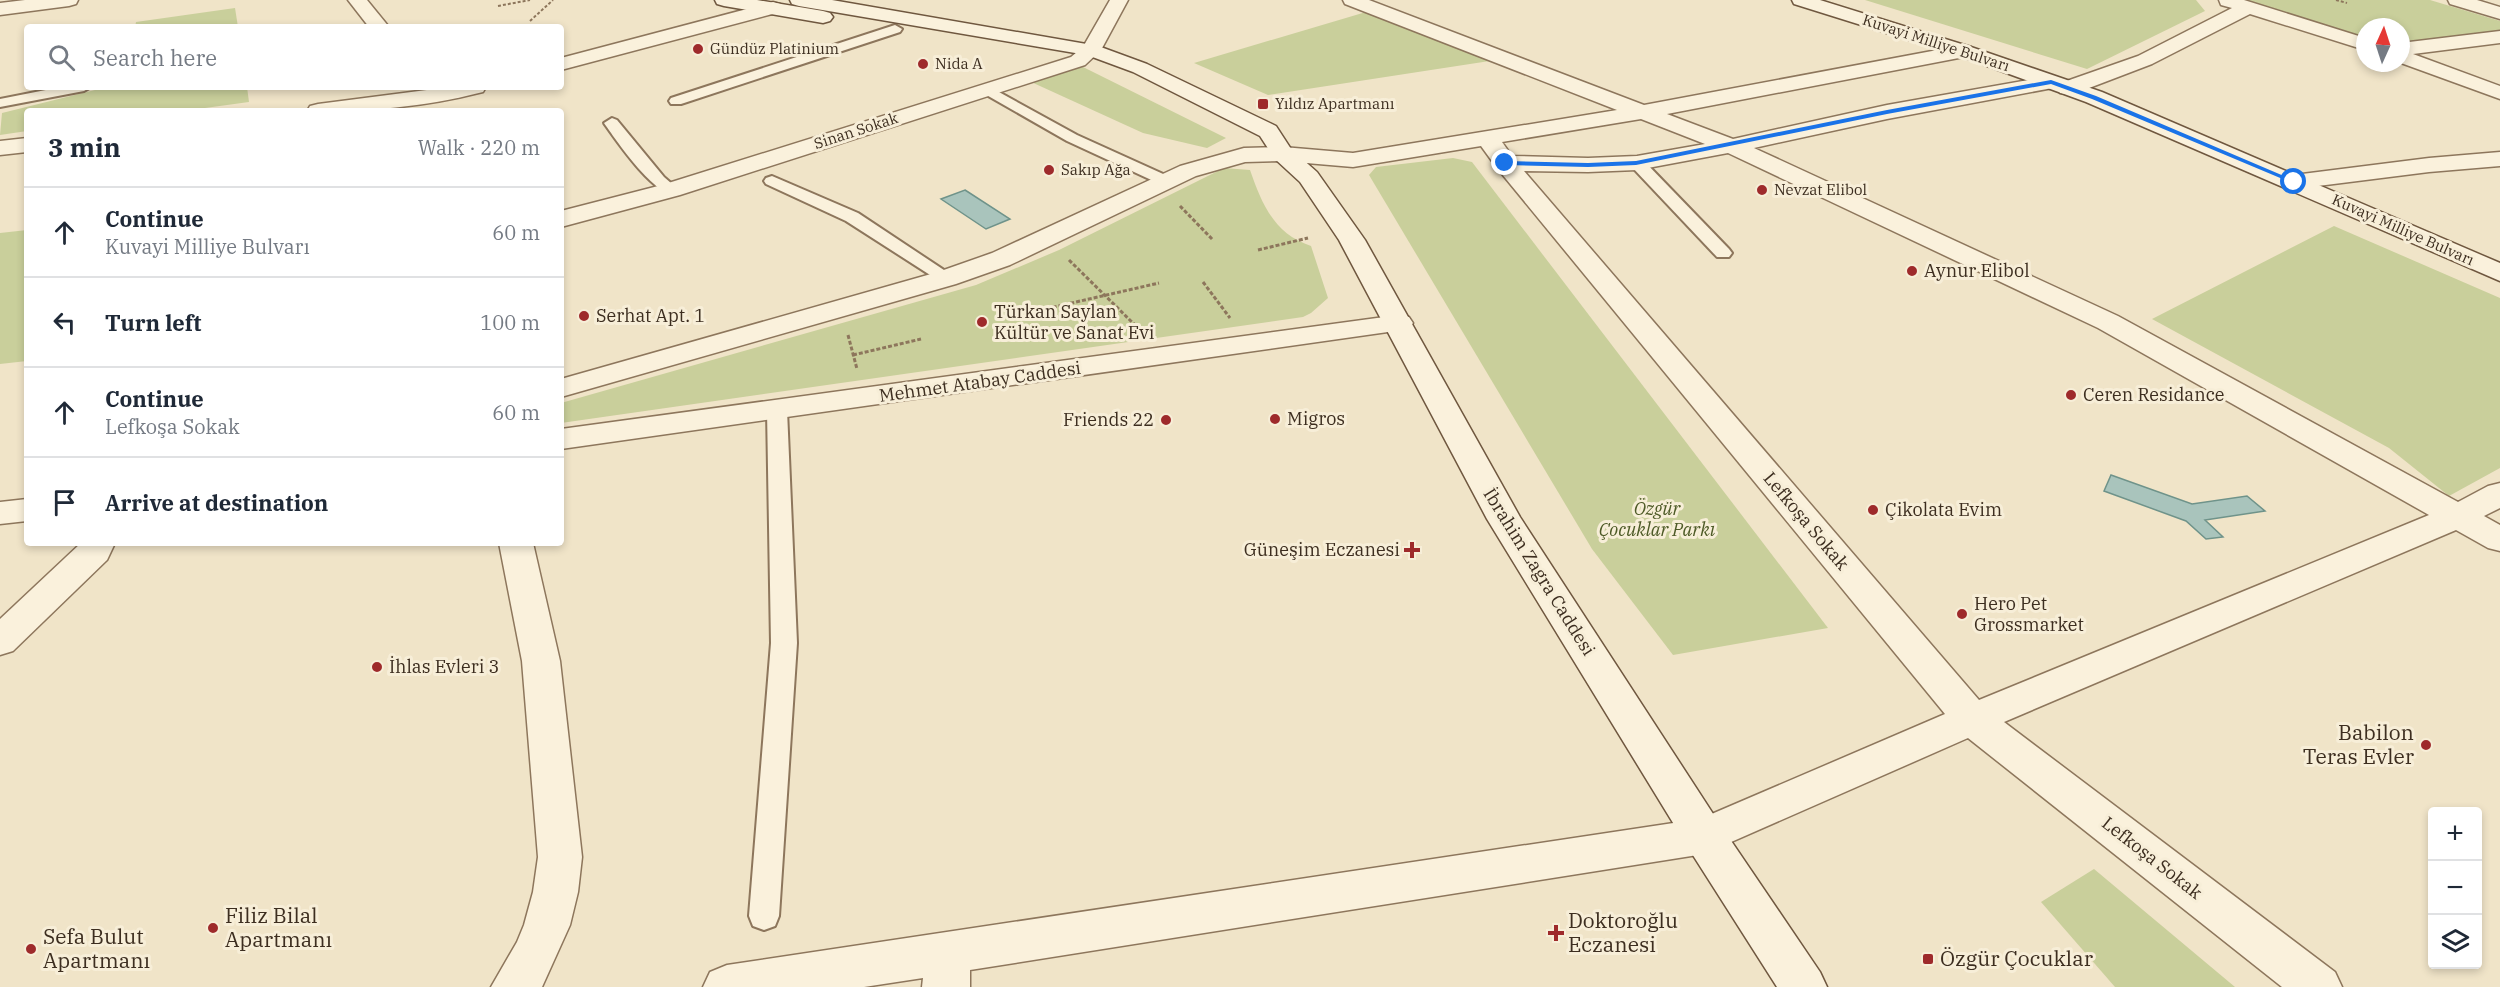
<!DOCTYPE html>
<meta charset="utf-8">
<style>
body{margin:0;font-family:"IBM Plex Serif",serif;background:#f2f2f3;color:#1f2937}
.controls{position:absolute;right:18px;bottom:18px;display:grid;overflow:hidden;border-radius:6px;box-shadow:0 3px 9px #0003}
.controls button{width:54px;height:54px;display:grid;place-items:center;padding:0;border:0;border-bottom:2px solid #e0e1e3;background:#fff;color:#1f2937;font:30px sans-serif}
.compass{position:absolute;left:2356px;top:18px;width:54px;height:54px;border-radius:50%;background:#fff;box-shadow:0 3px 9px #0003;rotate:3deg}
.stop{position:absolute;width:18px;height:18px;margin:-14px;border:4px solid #1a73e8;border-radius:50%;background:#fff}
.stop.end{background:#1a73e8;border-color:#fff;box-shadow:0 2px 6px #0008}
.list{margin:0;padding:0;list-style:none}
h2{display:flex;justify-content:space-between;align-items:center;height:78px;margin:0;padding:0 24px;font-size:26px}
h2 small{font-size:20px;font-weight:400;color:#747a83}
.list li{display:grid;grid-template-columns:39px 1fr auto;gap:18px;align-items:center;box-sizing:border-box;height:90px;padding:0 24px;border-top:2px solid #e0e1e3}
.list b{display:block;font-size:22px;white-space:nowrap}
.list p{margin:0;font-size:20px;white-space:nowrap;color:#747a83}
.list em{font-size:20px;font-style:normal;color:#747a83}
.icon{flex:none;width:33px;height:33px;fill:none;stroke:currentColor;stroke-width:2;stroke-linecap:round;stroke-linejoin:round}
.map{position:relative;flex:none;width:2500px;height:987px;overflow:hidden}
.search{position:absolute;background:#fff;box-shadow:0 3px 9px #0003;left:24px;top:24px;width:540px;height:66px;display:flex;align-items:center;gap:15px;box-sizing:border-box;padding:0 21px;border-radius:6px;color:#747a83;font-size:22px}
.panel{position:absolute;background:#fff;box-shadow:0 3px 9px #0003;left:24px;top:108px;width:540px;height:438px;border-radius:6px}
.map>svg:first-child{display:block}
.green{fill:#c9cf9b}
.water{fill:#a9c4bc;stroke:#6f938a;stroke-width:1.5}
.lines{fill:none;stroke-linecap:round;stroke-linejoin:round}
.lane-casing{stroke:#8d765c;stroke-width:4}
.street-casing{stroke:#8d765c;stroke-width:3}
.secondary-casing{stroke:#6f573f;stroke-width:3}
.path-far1{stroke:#8d765c;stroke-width:2;stroke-dasharray:3 2;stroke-linecap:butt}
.path{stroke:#8d765c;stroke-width:3;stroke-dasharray:4 2;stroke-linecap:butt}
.lane{fill:#faf1dc;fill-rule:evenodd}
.street{fill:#faf1dc;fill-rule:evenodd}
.secondary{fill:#faf1dc;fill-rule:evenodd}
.route{fill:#1a73e8}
.poi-dot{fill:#9e2a2b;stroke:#f7eed8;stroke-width:2}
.labels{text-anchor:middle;stroke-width:6;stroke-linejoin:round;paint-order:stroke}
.far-street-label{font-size:15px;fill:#3d2e20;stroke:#f7eed8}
.far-poi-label{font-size:15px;fill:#3d2e20;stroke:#f7eed8;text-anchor:start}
.poi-label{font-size:18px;fill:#3d2e20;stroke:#f7eed8;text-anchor:start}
.street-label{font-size:18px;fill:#3d2e20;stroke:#f7eed8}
.park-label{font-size:18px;font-style:italic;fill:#4d5a26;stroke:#f7eed8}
.near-poi-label{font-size:21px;fill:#3d2e20;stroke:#f7eed8;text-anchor:start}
</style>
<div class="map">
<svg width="2500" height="987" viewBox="0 0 2500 987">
<rect width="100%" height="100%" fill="#f0e4c8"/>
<g class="green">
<path d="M1865,0H2196L2205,11L2087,69Z"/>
<path d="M2246,0H2430L2500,21V34L2401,42V27H2365V39Z"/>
<path d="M235,8L238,27H135L136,22Z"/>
<path d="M1366,12L1496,60L1268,95L1194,63Z"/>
<path d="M1083,67L1226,138L1207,148L1143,133L1029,81Z"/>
<path d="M107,87H247L249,102L183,111H27V131L0,135L2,113Z"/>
<path d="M1453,158L1472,162L1828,628L1673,655L1592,549L1369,175L1376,167Z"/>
<path d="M1224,168L1250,170C1262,204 1274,234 1311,246L1328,298L1311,313L1303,317L561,423V403L976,285L1059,250Z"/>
<path d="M2334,226L2500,298V468L2449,496L2389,448L2152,319Z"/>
<path d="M27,230V361L0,364V233Z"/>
<path d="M2094,869L2235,987H2115L2041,902Z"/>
</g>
<g class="water">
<path d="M965,190L1010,219L986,229L941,199Z"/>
<path d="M2111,475L2192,504L2247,496L2265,511L2205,520L2223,537L2206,539L2186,521L2104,491Z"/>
</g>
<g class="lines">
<defs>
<g id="lane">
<path d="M895,25L902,29L900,32L681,104H671L669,101L671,98Z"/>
<path d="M988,86L1077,135L1172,178L1174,181L1166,186L1160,184L1067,141L983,93L981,90L983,87Z"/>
<path d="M61,87H91L84,91L0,107V99Z"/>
<path d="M612,118L617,120L664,177L679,190L677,194C656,199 616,140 604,123Z"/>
<path d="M1637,158L1643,160L1729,249L1732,253L1729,257H1717L1631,166L1629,163L1631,160Z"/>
<path d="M772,176L858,213L956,278L953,282H941L846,221L766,184L764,181L766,178Z"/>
<path d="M777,404L784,406L787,410L797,643L779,916L775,926L764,930L753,926L749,916L771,643L767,410L770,406Z"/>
</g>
<g id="street">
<path d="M25,0H78L76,4L69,6L0,15V3Z"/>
<path d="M348,0H367L389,27H369Z"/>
<path d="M1110,0H1128L1101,50L1085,65L680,195L561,227V211L662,185L1071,57L1083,47Z"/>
<path d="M1343,0H1369L1644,105L1964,45L1971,47L1974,51L1971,55L1964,57L1667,114L1733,139L1887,105L2051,76L2058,78L2061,83L2138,56L2232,8L2221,5L2219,0H2244L2365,38V50L2250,14L2152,64L2076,93L2068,94L2060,93L2058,87L1887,119L1754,148L2118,316L2458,502L2488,486L2500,483V508L2484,516L2500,525V551L2488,548L2456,530L2004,722L2335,972L2342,987H2282L1968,738L1704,854L970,970V987H922L923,978L864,987H703L710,972L727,965L1700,819L1945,714L1497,168L1481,146L1353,167L1283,161L1245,162L1196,176L1010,265L956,284L561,397V379L938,272L992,253L1180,166L1244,148L1283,147L1353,153L1617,110L1345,4ZM1641,119L1705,144L1637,156L1588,158L1512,156L1502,142ZM1728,153L2098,328L2429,515L1979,700L1524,171L1588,172L1637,170Z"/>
<path d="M2448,0H2477L2500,7V19L2450,4Z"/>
<path d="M773,2L780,4L782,8L780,12L561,70V58Z"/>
<path d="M2500,31V43L2413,54L2500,86V99L2401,63V43Z"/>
<path d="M450,87H486L483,92C420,108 372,111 307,111L310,106L318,104Z"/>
<path d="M27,138V152L0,155V141Z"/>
<path d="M2500,152V166L2429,172L2294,189L2286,187L2282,182L2286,177L2294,175L2429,158Z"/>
<path d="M1399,315L1409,317L1413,323L1409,329L561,449V429Z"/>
<path d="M27,499V521L0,524V502Z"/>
<path d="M81,543H115L107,560L13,651L0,655V619Z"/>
<path d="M499,543H533L560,661L582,857L578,892L570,925L542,987H491L517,942L524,925L533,892L538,857L522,661Z"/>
</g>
<g id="secondary">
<path d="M715,0H757L823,11L830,13L833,17L830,21L823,23L724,6L717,4Z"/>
<path d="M790,0H832L1098,46L1147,64L1276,126L1291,149L1317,172L1365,240L1520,517L1719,823L1820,972L1827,987H1777L1689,849L1487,519L1339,240L1300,182L1275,159L1260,136L1133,72L1087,55L799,6L792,4Z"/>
<path d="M1792,0H1820L1971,47L2102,92L2500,263V281L2086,102L1957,55L1794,4Z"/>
</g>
</defs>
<use href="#lane" class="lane-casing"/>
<use href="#street" class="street-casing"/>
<use href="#secondary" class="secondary-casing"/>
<g class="path-far1">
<path d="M2336,0L2347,3"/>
<path d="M498,6L530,0"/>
<path d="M530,21L553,0"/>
</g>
<g class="path">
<path d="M1180,206L1213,240"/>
<path d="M1258,250L1308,238"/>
<path d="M1069,260L1141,331"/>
<path d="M1203,282L1230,318"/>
<path d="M1041,310L1159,283"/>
<path d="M848,335L857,369"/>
<path d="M853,355L921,339"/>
</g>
<use href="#lane" class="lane"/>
<use href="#street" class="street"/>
<use href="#secondary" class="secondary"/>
</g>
<path class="route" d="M2051,80L2096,96L2298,182L2292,183L2092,99L2051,84L1887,114L1636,165L1588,167L1505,165L1501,163L1505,161L1588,163L1636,161L1887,110Z"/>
<g class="poi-dot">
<circle cx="698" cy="49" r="6"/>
<circle cx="923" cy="64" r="6"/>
<rect x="1257" y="98" width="12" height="12" rx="3"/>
<circle cx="1049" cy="170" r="6"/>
<circle cx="1762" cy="190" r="6"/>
<circle cx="1912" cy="271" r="6"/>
<circle cx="584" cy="316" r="6"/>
<circle cx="982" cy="322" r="6"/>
<circle cx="2071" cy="395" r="6"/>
<circle cx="1275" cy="419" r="6"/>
<circle cx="1166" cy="420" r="6"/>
<circle cx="1873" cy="510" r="6"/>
<path d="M1409 541h6v6h6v6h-6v6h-6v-6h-6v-6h6z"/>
<circle cx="1962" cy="614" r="6"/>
<circle cx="377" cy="667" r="6"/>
<circle cx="2426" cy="745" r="6"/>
<circle cx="213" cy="928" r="6"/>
<path d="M1553 924h6v6h6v6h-6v6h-6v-6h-6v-6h6z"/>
<circle cx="31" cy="949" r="6"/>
<rect x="1922" y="953" width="12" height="12" rx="3"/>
</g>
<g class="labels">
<g class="far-street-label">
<text transform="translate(1936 43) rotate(18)" y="5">Kuvayi Milliye Bulvarı</text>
<text transform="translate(856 131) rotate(-18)" y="5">Sinan Sokak</text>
<text transform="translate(2403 230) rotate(24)" y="5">Kuvayi Milliye Bulvarı</text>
</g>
<g class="far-poi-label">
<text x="710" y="54">Gündüz Platinium</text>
<text x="935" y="69">Nida A</text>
<text x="1275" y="109">Yıldız Apartmanı</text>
<text x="1061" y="175">Sakıp Ağa</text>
<text x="1774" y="195">Nevzat Elibol</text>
</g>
<g class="poi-label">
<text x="1924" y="277">Aynur Elibol</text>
<text x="994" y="318">Türkan Saylan<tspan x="994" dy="21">Kültür ve Sanat Evi</tspan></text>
<text x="596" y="322">Serhat Apt. 1</text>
<text x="2083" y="401">Ceren Residance</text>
<text x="1287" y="425">Migros</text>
<text x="1154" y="426" text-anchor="end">Friends 22</text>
<text x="1885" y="516">Çikolata Evim</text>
<text x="1400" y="556" text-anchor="end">Güneşim Eczanesi</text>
<text x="1974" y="610">Hero Pet<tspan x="1974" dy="21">Grossmarket</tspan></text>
<text x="389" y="673">İhlas Evleri 3</text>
</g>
<g class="street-label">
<text transform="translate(980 382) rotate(-8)" y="6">Mehmet Atabay Caddesi</text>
<text transform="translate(1806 521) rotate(50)" y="6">Lefkoşa Sokak</text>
<text transform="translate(1539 572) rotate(58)" y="6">İbrahim Zagra Caddesi</text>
<text transform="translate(2152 858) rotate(38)" y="6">Lefkoşa Sokak</text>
</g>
<g class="park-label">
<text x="1657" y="515">Özgür<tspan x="1657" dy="21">Çocuklar Parkı</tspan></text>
</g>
<g class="near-poi-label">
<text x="2414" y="740" text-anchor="end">Babilon<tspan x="2414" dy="24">Teras Evler</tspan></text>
<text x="225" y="923">Filiz Bilal<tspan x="225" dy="24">Apartmanı</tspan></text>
<text x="1568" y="928">Doktoroğlu<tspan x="1568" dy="24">Eczanesi</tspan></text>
<text x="43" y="944">Sefa Bulut<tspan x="43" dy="24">Apartmanı</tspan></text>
<text x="1940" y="966">Özgür Çocuklar</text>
</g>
</g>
</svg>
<div class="controls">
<button>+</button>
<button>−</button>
<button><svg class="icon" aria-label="layers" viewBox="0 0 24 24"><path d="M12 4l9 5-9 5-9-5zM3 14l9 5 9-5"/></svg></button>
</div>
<svg class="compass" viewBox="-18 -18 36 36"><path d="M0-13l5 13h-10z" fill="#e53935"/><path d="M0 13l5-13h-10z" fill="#747a83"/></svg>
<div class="stop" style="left:2294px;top:182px"></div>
<div class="stop end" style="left:1505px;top:163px"></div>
<div class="search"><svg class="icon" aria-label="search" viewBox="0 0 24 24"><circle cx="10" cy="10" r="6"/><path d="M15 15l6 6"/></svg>Search here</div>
<section class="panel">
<h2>3 min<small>Walk · 220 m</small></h2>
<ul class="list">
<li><svg class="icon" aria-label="ahead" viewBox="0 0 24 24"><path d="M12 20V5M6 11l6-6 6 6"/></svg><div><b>Continue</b><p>Kuvayi Milliye Bulvarı</p></div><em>60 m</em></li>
<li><svg class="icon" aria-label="left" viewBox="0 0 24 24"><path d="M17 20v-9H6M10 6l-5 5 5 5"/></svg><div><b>Turn left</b></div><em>100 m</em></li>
<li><svg class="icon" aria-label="ahead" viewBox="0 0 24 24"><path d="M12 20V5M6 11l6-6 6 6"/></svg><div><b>Continue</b><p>Lefkoşa Sokak</p></div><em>60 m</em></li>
<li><svg class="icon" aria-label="arrive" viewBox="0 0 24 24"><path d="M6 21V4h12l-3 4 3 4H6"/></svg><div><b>Arrive at destination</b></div></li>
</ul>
</section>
</div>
